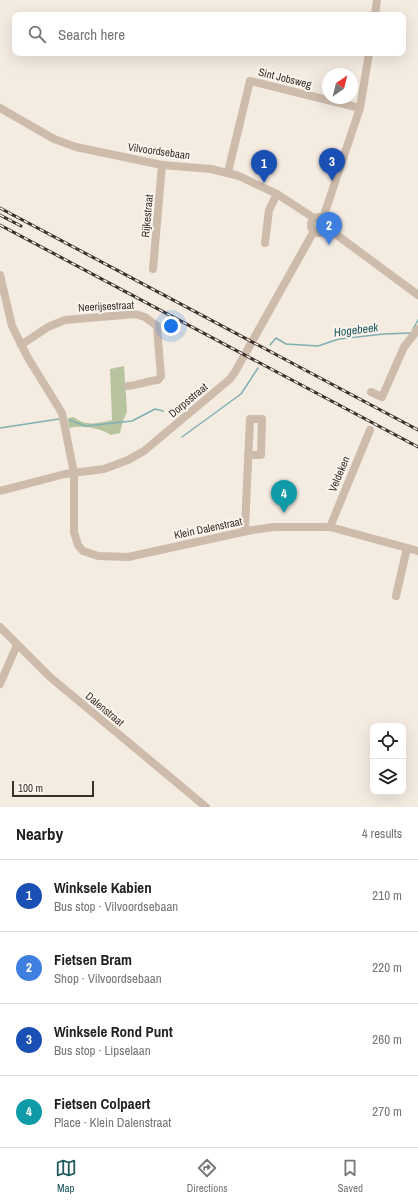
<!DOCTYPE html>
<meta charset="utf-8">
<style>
body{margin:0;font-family:"Archivo Narrow",sans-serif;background:#f2f2f2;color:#222}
.controls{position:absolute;right:12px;bottom:12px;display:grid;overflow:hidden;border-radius:8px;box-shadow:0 4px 16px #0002}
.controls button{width:36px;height:36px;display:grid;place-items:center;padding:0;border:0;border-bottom:1px solid #e0e0e0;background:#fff;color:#222;font:20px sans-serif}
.compass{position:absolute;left:322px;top:68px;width:36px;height:36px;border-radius:50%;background:#fff;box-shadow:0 4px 16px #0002;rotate:35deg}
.scale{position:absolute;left:12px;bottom:10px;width:82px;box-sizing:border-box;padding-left:4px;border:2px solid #3b302b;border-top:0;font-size:11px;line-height:14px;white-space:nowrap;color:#3b302b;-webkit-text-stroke:3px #fbf5ee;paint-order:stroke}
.you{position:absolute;left:171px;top:326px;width:14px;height:14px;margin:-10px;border:3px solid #fff;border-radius:50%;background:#1a73e8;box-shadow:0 0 0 6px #1a73e833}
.badge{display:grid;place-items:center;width:26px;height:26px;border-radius:50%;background:#1f5a5e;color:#fff;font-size:13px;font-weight:700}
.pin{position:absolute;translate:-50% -33px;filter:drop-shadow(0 1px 2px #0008)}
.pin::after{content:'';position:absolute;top:21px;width:14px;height:12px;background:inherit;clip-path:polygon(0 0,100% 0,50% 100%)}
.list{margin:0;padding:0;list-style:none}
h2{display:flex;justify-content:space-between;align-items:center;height:52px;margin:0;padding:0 16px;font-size:17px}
h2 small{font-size:13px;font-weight:400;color:#767676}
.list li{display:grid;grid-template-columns:26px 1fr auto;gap:12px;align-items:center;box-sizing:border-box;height:72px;padding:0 16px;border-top:1px solid #e0e0e0}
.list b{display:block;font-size:15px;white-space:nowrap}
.list p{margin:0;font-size:13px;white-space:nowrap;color:#767676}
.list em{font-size:13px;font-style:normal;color:#767676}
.icon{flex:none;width:22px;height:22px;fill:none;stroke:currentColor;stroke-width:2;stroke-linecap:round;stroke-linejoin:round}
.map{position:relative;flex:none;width:418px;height:807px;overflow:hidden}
.search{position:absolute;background:#fff;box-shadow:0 4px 16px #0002;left:12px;right:12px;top:12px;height:44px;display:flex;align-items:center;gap:10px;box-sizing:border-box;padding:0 14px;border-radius:8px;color:#767676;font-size:15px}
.sheet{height:340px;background:#fff}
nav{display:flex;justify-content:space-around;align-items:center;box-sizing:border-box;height:56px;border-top:1px solid #e0e0e0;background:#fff;font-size:11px;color:#767676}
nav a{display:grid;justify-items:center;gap:2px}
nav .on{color:#1f5a5e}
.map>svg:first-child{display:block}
.green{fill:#b8c4a0}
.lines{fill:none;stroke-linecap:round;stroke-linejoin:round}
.stream{stroke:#7fb0b2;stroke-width:1.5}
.minor{stroke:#cdbbac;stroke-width:8}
.rail-casing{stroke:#3b302b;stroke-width:3}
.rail{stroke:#fbf5ee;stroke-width:1.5;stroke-dasharray:4.5;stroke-linecap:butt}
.labels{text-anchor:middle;stroke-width:4;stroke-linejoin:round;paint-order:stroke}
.street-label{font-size:11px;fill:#3b302b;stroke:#fbf5ee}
.water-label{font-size:12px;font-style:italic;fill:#1f5a5e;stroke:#fbf5ee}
</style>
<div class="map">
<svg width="418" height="807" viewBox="0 0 418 807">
<rect width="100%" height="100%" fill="#f4ebe1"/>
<path class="green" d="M124,366L127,411L122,424L120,433L111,435C100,428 82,425 69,428L68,418L74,417C85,427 99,423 112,420L110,369Z"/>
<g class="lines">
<g class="stream">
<path d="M413,329L418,320"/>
<path d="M270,345L276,338L286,344L318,346L339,339L384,334L410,333"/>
<path d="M69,420L86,426L132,421L155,409L163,411"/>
<path d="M0,428L59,419"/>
<path d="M182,437L241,394L258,368"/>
</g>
<g class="minor">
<path d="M375,15L377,0"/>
<path d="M0,108L54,139L76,147L162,165L211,169L239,176L277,194L314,218"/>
<path d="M228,172L250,81L360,108"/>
<circle cx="319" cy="225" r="8"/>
<path d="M323,218L360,108L369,53"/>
<path d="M326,227L418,295"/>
<path d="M265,243L269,210L277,194"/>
<path d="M153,269L162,165"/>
<path d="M0,275L12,326L28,358L62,413L74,473V532L78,545L83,551L98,556L128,557L252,530L274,527H330L418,551"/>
<path d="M21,345L48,327L65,320L135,314L145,317L157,326L161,376L158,380C147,381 139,385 128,386"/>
<path d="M371,392L382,397L404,347L418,329"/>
<path d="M0,491L65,474L104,469L128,460L144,451L230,379L235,372L314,231"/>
<path d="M330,527L370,430"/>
<path d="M246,531L245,528L250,419H262L261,455H248"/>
<path d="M396,596L407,548"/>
<path d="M0,627L50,677L206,807"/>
<path d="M0,684L17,645"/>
</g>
<defs>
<g id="rail">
<path d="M0,208L418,430"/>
<path d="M0,215L21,226"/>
<path d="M0,225L418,447"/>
</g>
</defs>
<use href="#rail" class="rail-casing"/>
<use href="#rail" class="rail"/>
</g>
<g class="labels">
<g class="street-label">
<text transform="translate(285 78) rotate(14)" y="4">Sint Jobsweg</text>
<text transform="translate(159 151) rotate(8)" y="4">Vilvoordsebaan</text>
<text transform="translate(147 216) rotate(-85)" y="4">Rijkestraat</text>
<text transform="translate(106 306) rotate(-3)" y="4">Neerijsestraat</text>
<text transform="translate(188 400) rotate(-40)" y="4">Dorpsstraat</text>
<text transform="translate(339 474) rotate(-67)" y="4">Veldeken</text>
<text transform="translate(208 528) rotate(-12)" y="4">Klein Dalenstraat</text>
<text transform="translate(105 709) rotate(40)" y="4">Dalenstraat</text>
</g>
<g class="water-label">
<text transform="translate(356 330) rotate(-7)" y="4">Hogebeek</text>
</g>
</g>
</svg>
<div class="controls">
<button><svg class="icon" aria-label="locate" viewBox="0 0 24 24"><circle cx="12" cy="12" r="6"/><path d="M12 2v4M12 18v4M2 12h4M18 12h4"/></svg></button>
<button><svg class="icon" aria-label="layers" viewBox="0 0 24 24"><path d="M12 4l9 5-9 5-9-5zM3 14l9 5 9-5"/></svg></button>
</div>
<svg class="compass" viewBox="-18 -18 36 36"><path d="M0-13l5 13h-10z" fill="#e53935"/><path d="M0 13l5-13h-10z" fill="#767676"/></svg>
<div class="scale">100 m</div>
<div class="you"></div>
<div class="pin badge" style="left:264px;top:183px;background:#1a4fb4">1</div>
<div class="pin badge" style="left:329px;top:245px;background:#3f7fe0">2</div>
<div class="pin badge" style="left:332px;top:181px;background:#1a4fb4">3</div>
<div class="pin badge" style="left:284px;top:513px;background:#0f9aa8">4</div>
<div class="search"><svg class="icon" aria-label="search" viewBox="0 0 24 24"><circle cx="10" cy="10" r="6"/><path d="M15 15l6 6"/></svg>Search here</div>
</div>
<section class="sheet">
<h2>Nearby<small>4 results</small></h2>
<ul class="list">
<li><span class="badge" style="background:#1a4fb4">1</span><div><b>Winksele Kabien</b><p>Bus stop · Vilvoordsebaan</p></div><em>210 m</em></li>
<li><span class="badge" style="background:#3f7fe0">2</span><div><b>Fietsen Bram</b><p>Shop · Vilvoordsebaan</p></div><em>220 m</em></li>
<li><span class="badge" style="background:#1a4fb4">3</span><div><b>Winksele Rond Punt</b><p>Bus stop · Lipselaan</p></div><em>260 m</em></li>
<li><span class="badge" style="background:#0f9aa8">4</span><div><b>Fietsen Colpaert</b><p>Place · Klein Dalenstraat</p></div><em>270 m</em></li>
</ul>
</section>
<nav>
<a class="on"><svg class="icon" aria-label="map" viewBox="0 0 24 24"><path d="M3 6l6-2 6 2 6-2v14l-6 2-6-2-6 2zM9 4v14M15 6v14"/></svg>Map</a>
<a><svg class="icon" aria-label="directions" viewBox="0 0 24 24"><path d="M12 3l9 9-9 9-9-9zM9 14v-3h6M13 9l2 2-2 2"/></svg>Directions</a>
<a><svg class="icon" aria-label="saved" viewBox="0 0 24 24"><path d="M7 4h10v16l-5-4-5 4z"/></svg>Saved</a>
</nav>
